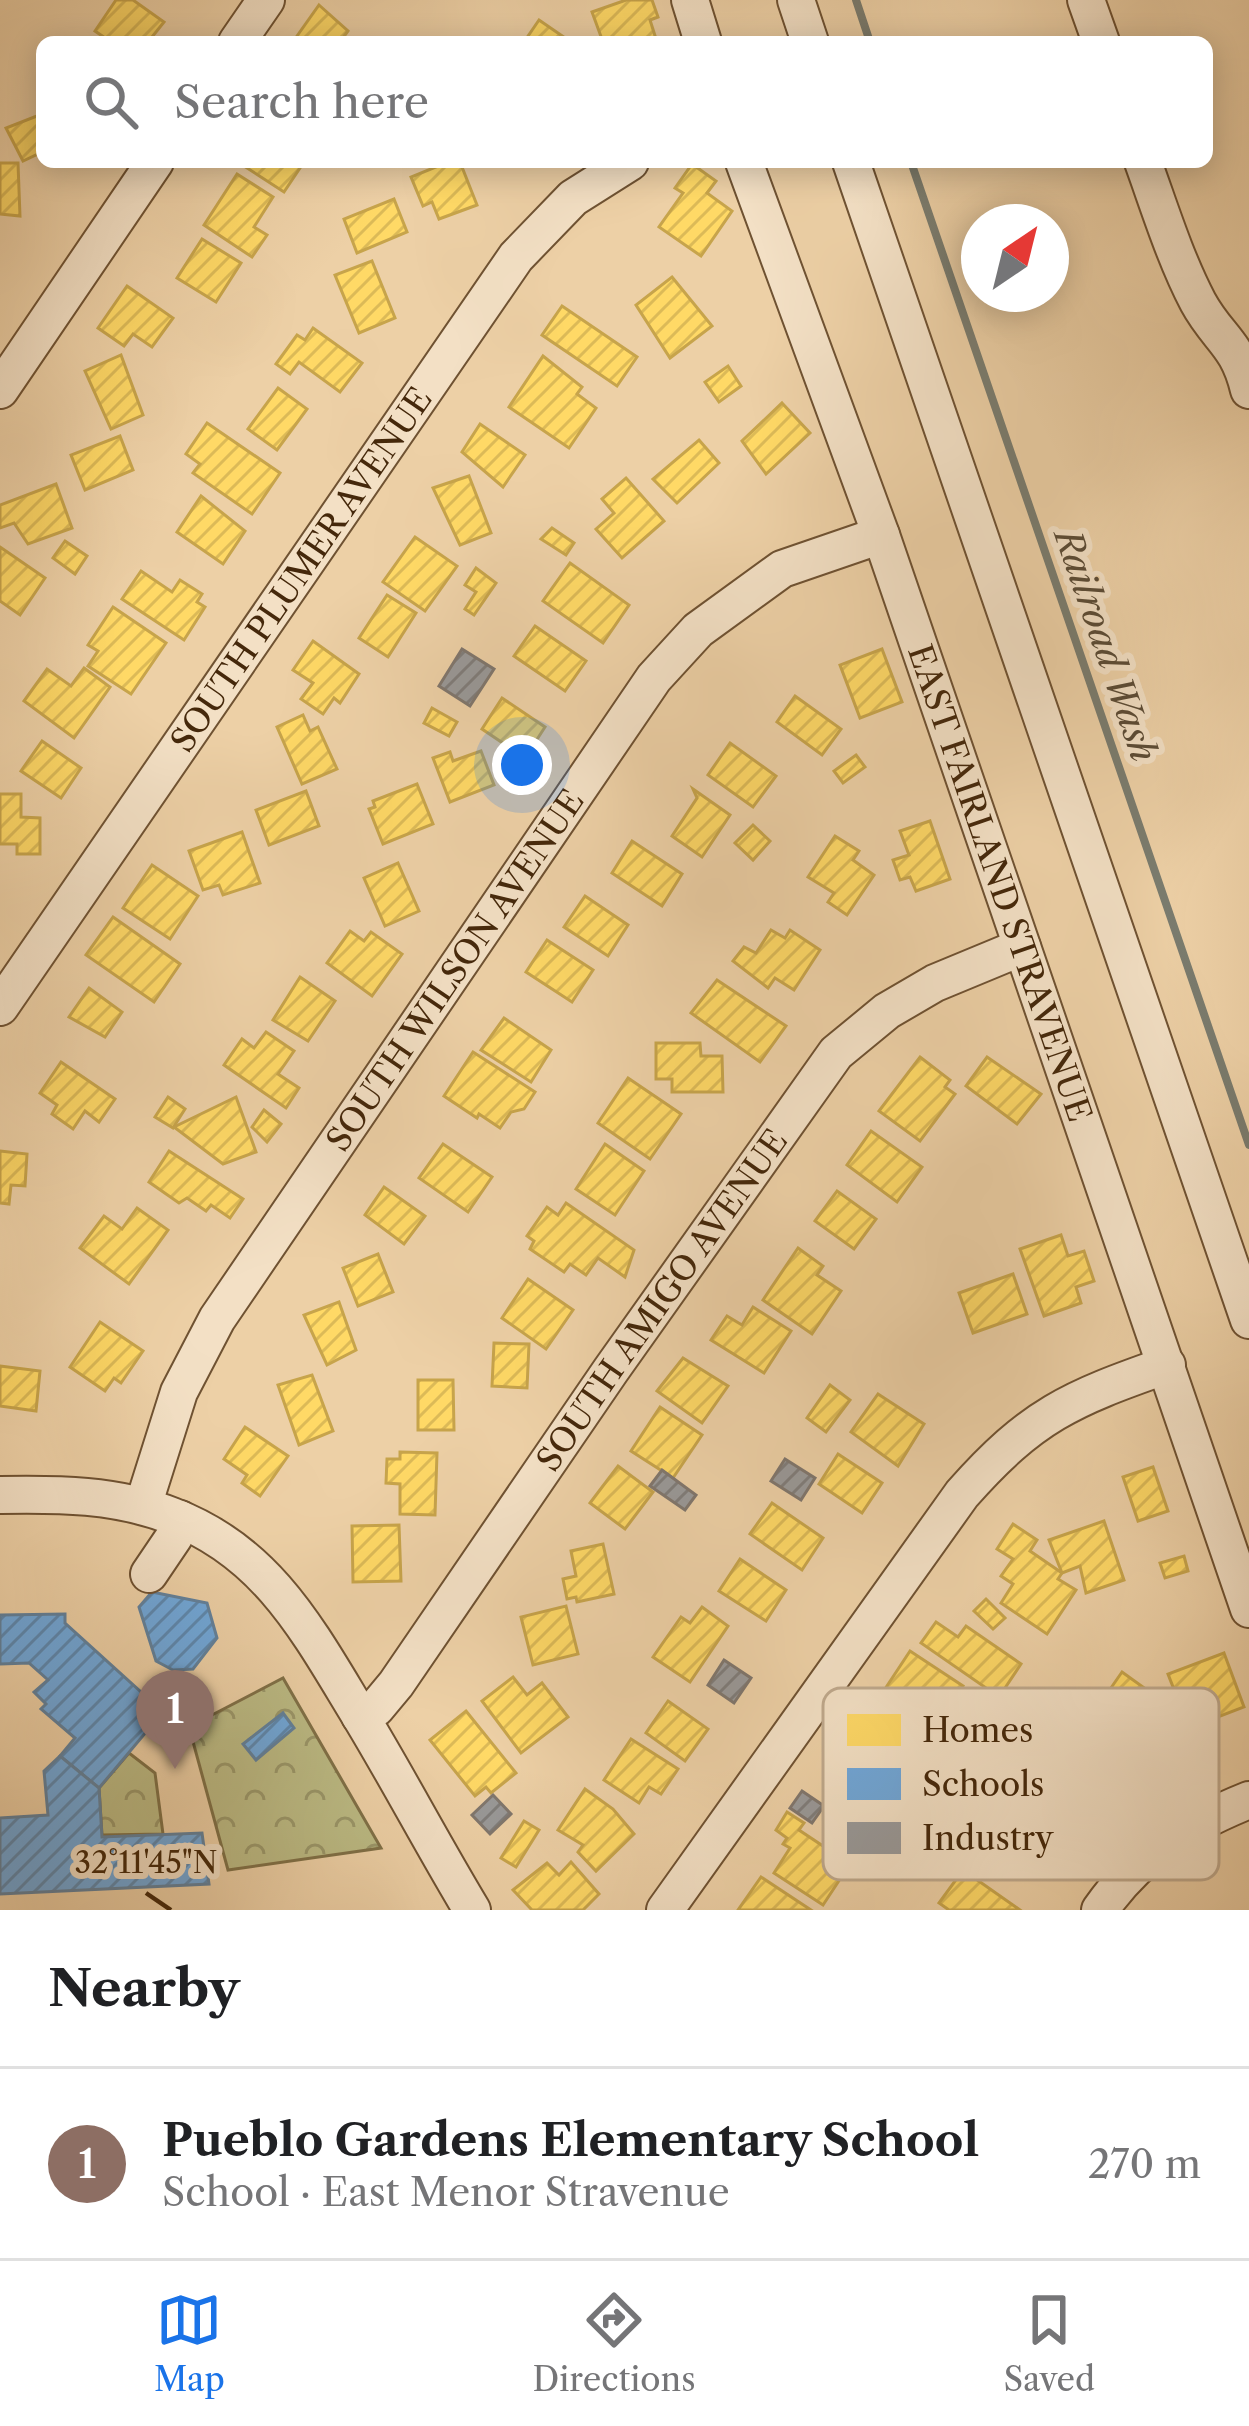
<!DOCTYPE html>
<meta charset="utf-8">
<style>
body{margin:0;font-family:"Libre Caslon Text",serif;background:#f2f2f2;color:#202124}
.compass{position:absolute;left:961px;top:204px;width:108px;height:108px;border-radius:50%;background:#fff;box-shadow:0 6px 30px #0003;rotate:35deg}
.you{position:absolute;left:522px;top:765px;width:42px;height:42px;margin:-30px;border:9px solid #fff;border-radius:50%;background:#1a73e8;box-shadow:0 0 0 18px #1a73e833}
.badge{display:grid;place-items:center;width:78px;height:78px;border-radius:50%;background:#1a73e8;color:#fff;font-size:39px;font-weight:700}
.pin{position:absolute;translate:-50% -99px;filter:drop-shadow(0 3px 6px #0008)}
.pin::after{content:'';position:absolute;top:63px;width:42px;height:36px;background:inherit;clip-path:polygon(0 0,100% 0,50% 100%)}
.list{margin:0;padding:0;list-style:none}
h2{display:flex;justify-content:space-between;align-items:center;height:156px;margin:0;padding:0 48px;font-size:51px}
h2 small{font-size:39px;font-weight:400;color:#757577}
.list li{display:grid;grid-template-columns:78px 1fr auto;gap:36px;align-items:center;box-sizing:border-box;height:192px;padding:0 48px;border-top:3px solid #e0e0e0}
.list b{display:block;font-size:45px;white-space:nowrap}
.list p{margin:0;font-size:39px;white-space:nowrap;color:#757577}
.list em{font-size:39px;font-style:normal;color:#757577}
.icon{flex:none;width:66px;height:66px;fill:none;stroke:currentColor;stroke-width:2;stroke-linecap:round;stroke-linejoin:round}
.map{position:relative;flex:none;width:1249px;height:1910px;overflow:hidden}
.search{position:absolute;background:#fff;box-shadow:0 6px 30px #0003;left:36px;right:36px;top:36px;height:132px;display:flex;align-items:center;gap:30px;box-sizing:border-box;padding:0 42px;border-radius:18px;color:#757577;font-size:45px}
.sheet{height:348px;background:#fff}
nav{display:flex;justify-content:space-around;align-items:center;box-sizing:border-box;height:168px;border-top:3px solid #e0e0e0;background:#fff;font-size:33px;color:#757577}
nav a{display:grid;justify-items:center;gap:6px}
nav .on{color:#1a73e8}
.map>svg:first-child{display:block}
.park{fill:url(#park-crowns);stroke:#807148;stroke-width:3}
.homes{fill:url(#homes-hatch);stroke:#c7a44b;stroke-width:3}
.schools{fill:url(#schools-hatch);stroke:#62829d;stroke-width:3}
.industry{fill:url(#industry-hatch);stroke:#80776e;stroke-width:3}
.lines{fill:none;stroke-linecap:round;stroke-linejoin:round}
.stream{stroke:#7a7c6f;stroke-width:8}
.minor-casing{stroke:#6f5232;stroke-width:40}
.minor{stroke:#f3e0c5;stroke-width:36}
.ticks{fill:none;stroke:#45280b;stroke-width:4.5}
.labels{text-anchor:middle;stroke-width:12;stroke-linejoin:round;paint-order:stroke}
.street-label{font-size:33px;fill:#45280b;stroke:#f3e0c5}
.water-label{font-size:36px;font-style:italic;fill:#5b4b35;stroke:#f3e0c5}
.key{fill:#f3e0c5;stroke:#bfa98d;stroke-width:3}
.key-label{font-size:33px;fill:#45280b}
.ticks-label{font-size:30px;text-anchor:middle;fill:#45280b;stroke:#f3e0c5;stroke-width:12;stroke-linejoin:round;paint-order:stroke}
</style>
<div class="map">
<svg width="1249" height="1910" viewBox="0 0 1249 1910">
<defs>
<pattern id="park-crowns" width="20" height="18" patternUnits="userSpaceOnUse" patternTransform="scale(3)"><rect width="20" height="18" fill="#bbba84"/><path d="M2 6a3 3 0 1 1 6 0M12 15a3 3 0 1 1 6 0" fill="none" stroke="#9a976a"/></pattern>
<pattern id="homes-hatch" width="6" height="6" patternUnits="userSpaceOnUse" patternTransform="scale(3)"><rect width="6" height="6" fill="#ffd966"/><path d="M-1 1l2-2M0 6l6-6M5 7l2-2" fill="none" stroke="#dcba57"/></pattern>
<pattern id="schools-hatch" width="6" height="6" patternUnits="userSpaceOnUse" patternTransform="scale(3)"><rect width="6" height="6" fill="#6fa8dc"/><path d="M-1 1l2-2M0 6l6-6M5 7l2-2" fill="none" stroke="#5d89b1"/></pattern>
<pattern id="industry-hatch" width="6" height="6" patternUnits="userSpaceOnUse" patternTransform="scale(3)"><rect width="6" height="6" fill="#999"/><path d="M-1 1l2-2M0 6l6-6M5 7l2-2" fill="none" stroke="#7f7d7b"/></pattern>
</defs>
<rect width="100%" height="100%" fill="#edd0a6"/>
<filter id="stains"><feTurbulence type="fractalNoise" baseFrequency=".00167" numOctaves="4"/><feColorMatrix values="0 0 0 0 .2 0 0 0 0 .09 0 0 0 0 .02 0 0 0 .5 -.17"/></filter>
<radialGradient id="worn" r=".72"><stop offset=".6" stop-color="#630" stop-opacity="0"/><stop offset="1" stop-color="#630" stop-opacity=".3"/></radialGradient>
<g class="park">
<path d="M283,1678L381,1848L228,1870L189,1727Z"/>
<path d="M129,1753L155,1773L163,1834L102,1835L99,1788Z"/>
</g>
<g class="homes">
<path d="M116,0H133L164,22L148,42H111L95,31Z"/>
<path d="M626,0H652L658,17L650,20L657,42H603L592,12Z"/>
<path d="M319,5L348,31L340,42H306L297,36Z"/>
<path d="M539,20L571,42H524Z"/>
<path d="M42,114V152L23,161L6,128Z"/>
<path d="M246,162H304L284,192L244,166Z"/>
<path d="M448,162H460L477,205L439,219L432,202L423,206L411,177Z"/>
<path d="M0,163H18L20,216L0,214Z"/>
<path d="M692,164L716,181L707,193L732,211L701,256L659,227L683,193L675,188Z"/>
<path d="M237,174L273,197L254,227L267,235L252,257L204,225Z"/>
<path d="M394,199L407,232L357,253L344,219Z"/>
<path d="M202,239L241,263L216,302L177,278Z"/>
<path d="M372,261L395,318L359,333L335,275Z"/>
<path d="M672,277L712,326L670,358L636,305Z"/>
<path d="M127,286L173,318L152,347L133,334L124,346L98,328Z"/>
<path d="M562,306L637,357L617,386L542,335Z"/>
<path d="M313,328L362,363L340,392L299,362L290,374L276,364L297,335L305,340Z"/>
<path d="M121,355L143,415L111,429L85,371Z"/>
<path d="M543,356L582,387L577,394L596,408L569,448L509,407Z"/>
<path d="M728,366L741,386L719,402L705,382Z"/>
<path d="M278,388L307,409L277,450L248,429Z"/>
<path d="M782,403L810,433L766,474L742,441Z"/>
<path d="M207,423L280,473L252,514L193,473L200,464L186,454Z"/>
<path d="M480,424L525,455L503,487L462,452Z"/>
<path d="M120,436L133,470L85,490L71,455Z"/>
<path d="M699,440L719,463L677,503L653,479Z"/>
<path d="M469,476L491,533L460,545L433,488Z"/>
<path d="M626,478L664,521L622,558L596,529L614,513L602,499Z"/>
<path d="M56,484L72,528L28,544L14,523L0,528V505Z"/>
<path d="M201,496L245,531L223,564L177,532Z"/>
<path d="M552,528L574,543L566,555L541,539Z"/>
<path d="M415,537L457,566L425,611L383,582Z"/>
<path d="M65,541L87,556L75,574L53,558Z"/>
<path d="M0,547L45,578L20,615L0,601Z"/>
<path d="M570,563L629,605L603,643L543,601Z"/>
<path d="M476,568L496,583L474,615L465,609L476,592L465,585Z"/>
<path d="M141,571L172,592L180,580L202,594L197,602L205,607L184,640L122,599Z"/>
<path d="M387,595L416,613L388,657L359,638Z"/>
<path d="M113,607L166,643L131,694L88,666L98,651L88,645Z"/>
<path d="M535,626L586,661L565,691L514,656Z"/>
<path d="M313,641L359,674L340,703L334,698L323,714L301,699L313,683L293,670Z"/>
<path d="M882,649L902,702L860,718L840,665Z"/>
<path d="M84,668L110,687L74,738L24,701L47,669L71,686Z"/>
<path d="M795,696L841,729L822,755L777,722Z"/>
<path d="M502,698L545,727L525,758L482,729Z"/>
<path d="M432,708L457,722L449,736L424,723Z"/>
<path d="M303,715L310,731L318,727L337,769L302,784L277,727Z"/>
<path d="M42,741L81,768L61,798L21,771Z"/>
<path d="M730,743L776,776L753,807L708,775Z"/>
<path d="M481,751L494,785L450,802L433,758L450,752L453,761Z"/>
<path d="M856,755L865,767L843,783L834,771Z"/>
<path d="M417,784L433,824L383,844L369,809L375,807L373,801Z"/>
<path d="M693,789L730,815L702,857L672,836L697,798Z"/>
<path d="M306,791L319,826L269,845L256,810Z"/>
<path d="M0,794H21V817L40,818V854H17V844H0Z"/>
<path d="M930,821L950,879L916,891L910,877L900,880L893,860L909,855L900,831Z"/>
<path d="M753,825L770,841L753,860L735,843Z"/>
<path d="M242,832L260,883L223,895L219,885L203,890L189,851Z"/>
<path d="M835,836L859,851L853,860L874,875L847,915L828,902L834,893L808,877Z"/>
<path d="M632,841L682,874L662,906L612,873Z"/>
<path d="M398,863L419,911L385,926L364,878Z"/>
<path d="M152,865L198,896L170,939L123,908Z"/>
<path d="M585,896L628,925L608,956L564,927Z"/>
<path d="M113,917L180,964L154,1002L86,955Z"/>
<path d="M771,930L785,938L790,930L820,950L794,990L775,978L768,988L733,961L744,947L756,953Z"/>
<path d="M350,931L364,941L371,932L402,954L372,996L327,963Z"/>
<path d="M547,940L593,970L572,1002L526,972Z"/>
<path d="M300,977L335,1001L308,1041L273,1020Z"/>
<path d="M717,980L786,1026L760,1062L691,1013Z"/>
<path d="M89,988L122,1012L105,1037L69,1017Z"/>
<path d="M504,1018L551,1050L531,1082L481,1050Z"/>
<path d="M266,1032L294,1051L278,1074L299,1088L286,1108L224,1065L242,1039L254,1048Z"/>
<path d="M656,1043H700L701,1056H722L723,1092H672V1079H656Z"/>
<path d="M473,1052L535,1092L524,1109L511,1112L500,1128L479,1114L477,1118L444,1096Z"/>
<path d="M920,1057L950,1080L945,1087L955,1094L920,1141L879,1111Z"/>
<path d="M987,1057L1041,1094L1017,1124L966,1086Z"/>
<path d="M61,1062L115,1099L99,1122L85,1111L73,1129L52,1114L57,1105L40,1093Z"/>
<path d="M628,1078L681,1114L650,1159L598,1123Z"/>
<path d="M168,1097L185,1109L173,1128L155,1117Z"/>
<path d="M236,1097L256,1152L223,1164L174,1127Z"/>
<path d="M264,1110L281,1124L267,1142L252,1127Z"/>
<path d="M871,1131L922,1167L897,1202L847,1165Z"/>
<path d="M443,1144L492,1177L468,1212L419,1178Z"/>
<path d="M605,1144L644,1171L615,1215L576,1189Z"/>
<path d="M0,1151L27,1154L25,1186L11,1185L9,1204L0,1203Z"/>
<path d="M169,1151L243,1199L230,1218L211,1205L206,1211L187,1198L179,1203L149,1182Z"/>
<path d="M384,1187L425,1216L404,1244L365,1215Z"/>
<path d="M837,1191L876,1219L854,1249L815,1221Z"/>
<path d="M566,1203L634,1250L625,1277L598,1258L586,1275L570,1264L564,1272L530,1249L534,1241L527,1236L547,1207L558,1215Z"/>
<path d="M137,1208L168,1230L129,1284L80,1248L104,1216L122,1229Z"/>
<path d="M1061,1235L1068,1256L1084,1251L1094,1281L1076,1287L1081,1303L1044,1316L1020,1249Z"/>
<path d="M798,1248L823,1266L817,1275L841,1291L812,1334L763,1300Z"/>
<path d="M378,1254L393,1292L358,1306L343,1268Z"/>
<path d="M1013,1274L1027,1314L973,1333L959,1293Z"/>
<path d="M528,1279L573,1310L546,1349L502,1318Z"/>
<path d="M339,1302L356,1350L327,1365L304,1315Z"/>
<path d="M753,1307L791,1331L764,1373L711,1340L727,1316L742,1325Z"/>
<path d="M100,1322L143,1351L121,1383L114,1378L105,1391L70,1367Z"/>
<path d="M494,1343L529,1344L527,1388L492,1386Z"/>
<path d="M683,1358L728,1386L702,1423L657,1391Z"/>
<path d="M0,1366L40,1371L36,1411L0,1406Z"/>
<path d="M312,1375L333,1431L299,1445L278,1385Z"/>
<path d="M418,1380H453L454,1430H418Z"/>
<path d="M830,1385L850,1400L826,1432L807,1418Z"/>
<path d="M878,1394L924,1424L898,1466L851,1432Z"/>
<path d="M660,1407L702,1435L673,1478L631,1451Z"/>
<path d="M245,1427L288,1456L260,1496L242,1483L247,1475L224,1459Z"/>
<path d="M400,1452L437,1453L435,1515L400,1514V1484L386,1483L387,1459H400Z"/>
<path d="M838,1454L882,1483L862,1513L819,1484Z"/>
<path d="M618,1466L653,1492L625,1529L590,1503Z"/>
<path d="M1153,1467L1168,1511L1138,1521L1123,1477Z"/>
<path d="M772,1503L823,1538L802,1570L750,1534Z"/>
<path d="M1104,1521L1124,1580L1086,1593L1080,1566L1062,1573L1049,1540Z"/>
<path d="M1013,1524L1037,1540L1030,1551L1062,1573L1058,1579L1076,1590L1047,1634L1001,1603L1013,1584L1001,1576L1013,1559L997,1549Z"/>
<path d="M399,1525L401,1581L353,1582L352,1526Z"/>
<path d="M603,1544L614,1594L577,1602L576,1597L567,1599L563,1579L576,1576L571,1551Z"/>
<path d="M1184,1556L1188,1571L1165,1578L1160,1563Z"/>
<path d="M740,1559L786,1590L766,1621L719,1591Z"/>
<path d="M986,1599L1005,1618L993,1629L974,1611Z"/>
<path d="M566,1606L578,1654L533,1665L521,1617Z"/>
<path d="M702,1607L728,1626L690,1682L653,1657L681,1617L690,1623Z"/>
<path d="M936,1622L958,1637L966,1626L1021,1664L999,1697L921,1643Z"/>
<path d="M910,1651L963,1686L931,1733L879,1698Z"/>
<path d="M1224,1653L1244,1707L1189,1728L1168,1674Z"/>
<path d="M1122,1672L1161,1700L1154,1710L1174,1723L1147,1762L1088,1721Z"/>
<path d="M513,1677L527,1695L542,1683L568,1717L521,1753L482,1701Z"/>
<path d="M668,1701L708,1729L685,1761L646,1733Z"/>
<path d="M466,1711L516,1773L491,1793L486,1787L475,1796L430,1740Z"/>
<path d="M631,1739L678,1769L661,1794L649,1787L639,1803L604,1780Z"/>
<path d="M585,1789L613,1809L634,1834L596,1871L578,1852L583,1845L558,1830Z"/>
<path d="M787,1812L804,1823L799,1830L850,1864L823,1905L774,1873L790,1848L783,1844L787,1838L776,1830Z"/>
<path d="M524,1821L539,1830L516,1867L501,1858Z"/>
<path d="M571,1862L599,1894L583,1910H532L513,1890L547,1863L559,1875Z"/>
<path d="M963,1870L1020,1910H949L939,1903Z"/>
<path d="M761,1877L811,1910H738Z"/>
</g>
<g class="schools">
<path d="M152,1592L207,1603L217,1638L193,1669L173,1670L156,1661L139,1607Z"/>
<path d="M65,1614V1623L163,1712L99,1788L60,1756L75,1738L41,1709L46,1704L34,1692L48,1680L29,1663L0,1664V1615Z"/>
<path d="M283,1713L294,1728L256,1760L243,1744Z"/>
<path d="M60,1756L99,1788L102,1837L202,1833L209,1884L0,1894V1818L48,1815L44,1771Z"/>
</g>
<g class="industry">
<path d="M462,649L494,669L470,706L439,686Z"/>
<path d="M785,1459L815,1478L801,1500L771,1481Z"/>
<path d="M662,1470L696,1495L685,1510L650,1486Z"/>
<path d="M724,1660L751,1678L734,1703L708,1685Z"/>
<path d="M802,1791L824,1806L812,1823L790,1808Z"/>
<path d="M493,1795L511,1814L490,1834L472,1815Z"/>
</g>
<g class="lines">
<g class="stream">
<path d="M856,0L870,42"/>
<path d="M911,162L1249,1145"/>
</g>
<defs>
<g id="minor">
<path d="M690,0L703,42"/>
<path d="M796,0L810,42"/>
<path d="M1086,0L1101,42"/>
<path d="M237,42L266,0"/>
<path id="s1" d="M744,162L881,535L1249,1609"/>
<path d="M851,162L1249,1320"/>
<path d="M1143,162C1160,209 1175,258 1198,302C1218,339 1238,343 1249,390"/>
<path d="M0,390L155,162"/>
<path id="s2" d="M0,1007L516,257L573,198L630,162"/>
<path d="M0,1495C58,1494 116,1494 172,1516C270,1553 311,1636 362,1719C400,1782 434,1847 472,1910"/>
<path id="s3" d="M143,1506L179,1392L217,1319L654,678L698,630L782,569L881,535"/>
<path d="M149,1574L174,1537L180,1519"/>
<path id="s4" d="M360,1716L376,1708L396,1684L611,1370L836,1053L887,1011L935,983L1022,947"/>
<path d="M665,1910L962,1494C1032,1415 1070,1399 1167,1365"/>
<path d="M1100,1910C1139,1854 1187,1825 1249,1800"/>
</g>
</defs>
<use href="#minor" class="minor-casing"/>
<use href="#minor" class="minor"/>
</g>
<path class="ticks" d="M146,1893L171,1910"/>
<g class="labels">
<g class="street-label">
<text dy="12" stroke="none"><textPath href="#s2" startOffset="531">SOUTH PLUMER AVENUE</textPath></text>
<text dy="12" stroke="none"><textPath href="#s1" startOffset="765">EAST FAIRLAND STRAVENUE</textPath></text>
<text dy="12" stroke="none"><textPath href="#s3" startOffset="624">SOUTH WILSON AVENUE</textPath></text>
<text dy="12" stroke="none"><textPath href="#s4" startOffset="516">SOUTH AMIGO AVENUE</textPath></text>
</g>
<g class="water-label">
<text transform="translate(1106 645) rotate(71)" y="13">Railroad Wash</text>
</g>
</g>
<rect x="823" y="1688" width="396" height="192" rx="18" class="key"/>
<rect x="847" y="1714" width="54" height="32" fill="#ffd966"/>
<rect x="847" y="1768" width="54" height="32" fill="#6fa8dc"/>
<rect x="847" y="1822" width="54" height="32" fill="#999"/>
<g class="key-label">
<text x="922" y="1742">Homes</text>
<text x="922" y="1796">Schools</text>
<text x="922" y="1850">Industry</text>
</g>
<g class="ticks-label">
<text x="146" y="1873">32°11'45"N</text>
</g>
<rect width="100%" height="100%" filter="url(#stains)"/>
<rect width="100%" height="100%" fill="url(#worn)"/>
</svg>
<svg class="compass" viewBox="-18 -18 36 36"><path d="M0-13l5 13h-10z" fill="#e53935"/><path d="M0 13l5-13h-10z" fill="#757577"/></svg>
<div class="you"></div>
<div class="pin badge" style="left:175px;top:1769px;background:#8d6e63">1</div>
<div class="search"><svg class="icon" aria-label="search" viewBox="0 0 24 24"><circle cx="10" cy="10" r="6"/><path d="M15 15l6 6"/></svg>Search here</div>
</div>
<section class="sheet">
<h2>Nearby<small></small></h2>
<ul class="list">
<li><span class="badge" style="background:#8d6e63">1</span><div><b>Pueblo Gardens Elementary School</b><p>School · East Menor Stravenue</p></div><em>270 m</em></li>
</ul>
</section>
<nav>
<a class="on"><svg class="icon" aria-label="map" viewBox="0 0 24 24"><path d="M3 6l6-2 6 2 6-2v14l-6 2-6-2-6 2zM9 4v14M15 6v14"/></svg>Map</a>
<a><svg class="icon" aria-label="directions" viewBox="0 0 24 24"><path d="M12 3l9 9-9 9-9-9zM9 14v-3h6M13 9l2 2-2 2"/></svg>Directions</a>
<a><svg class="icon" aria-label="saved" viewBox="0 0 24 24"><path d="M7 4h10v16l-5-4-5 4z"/></svg>Saved</a>
</nav>
